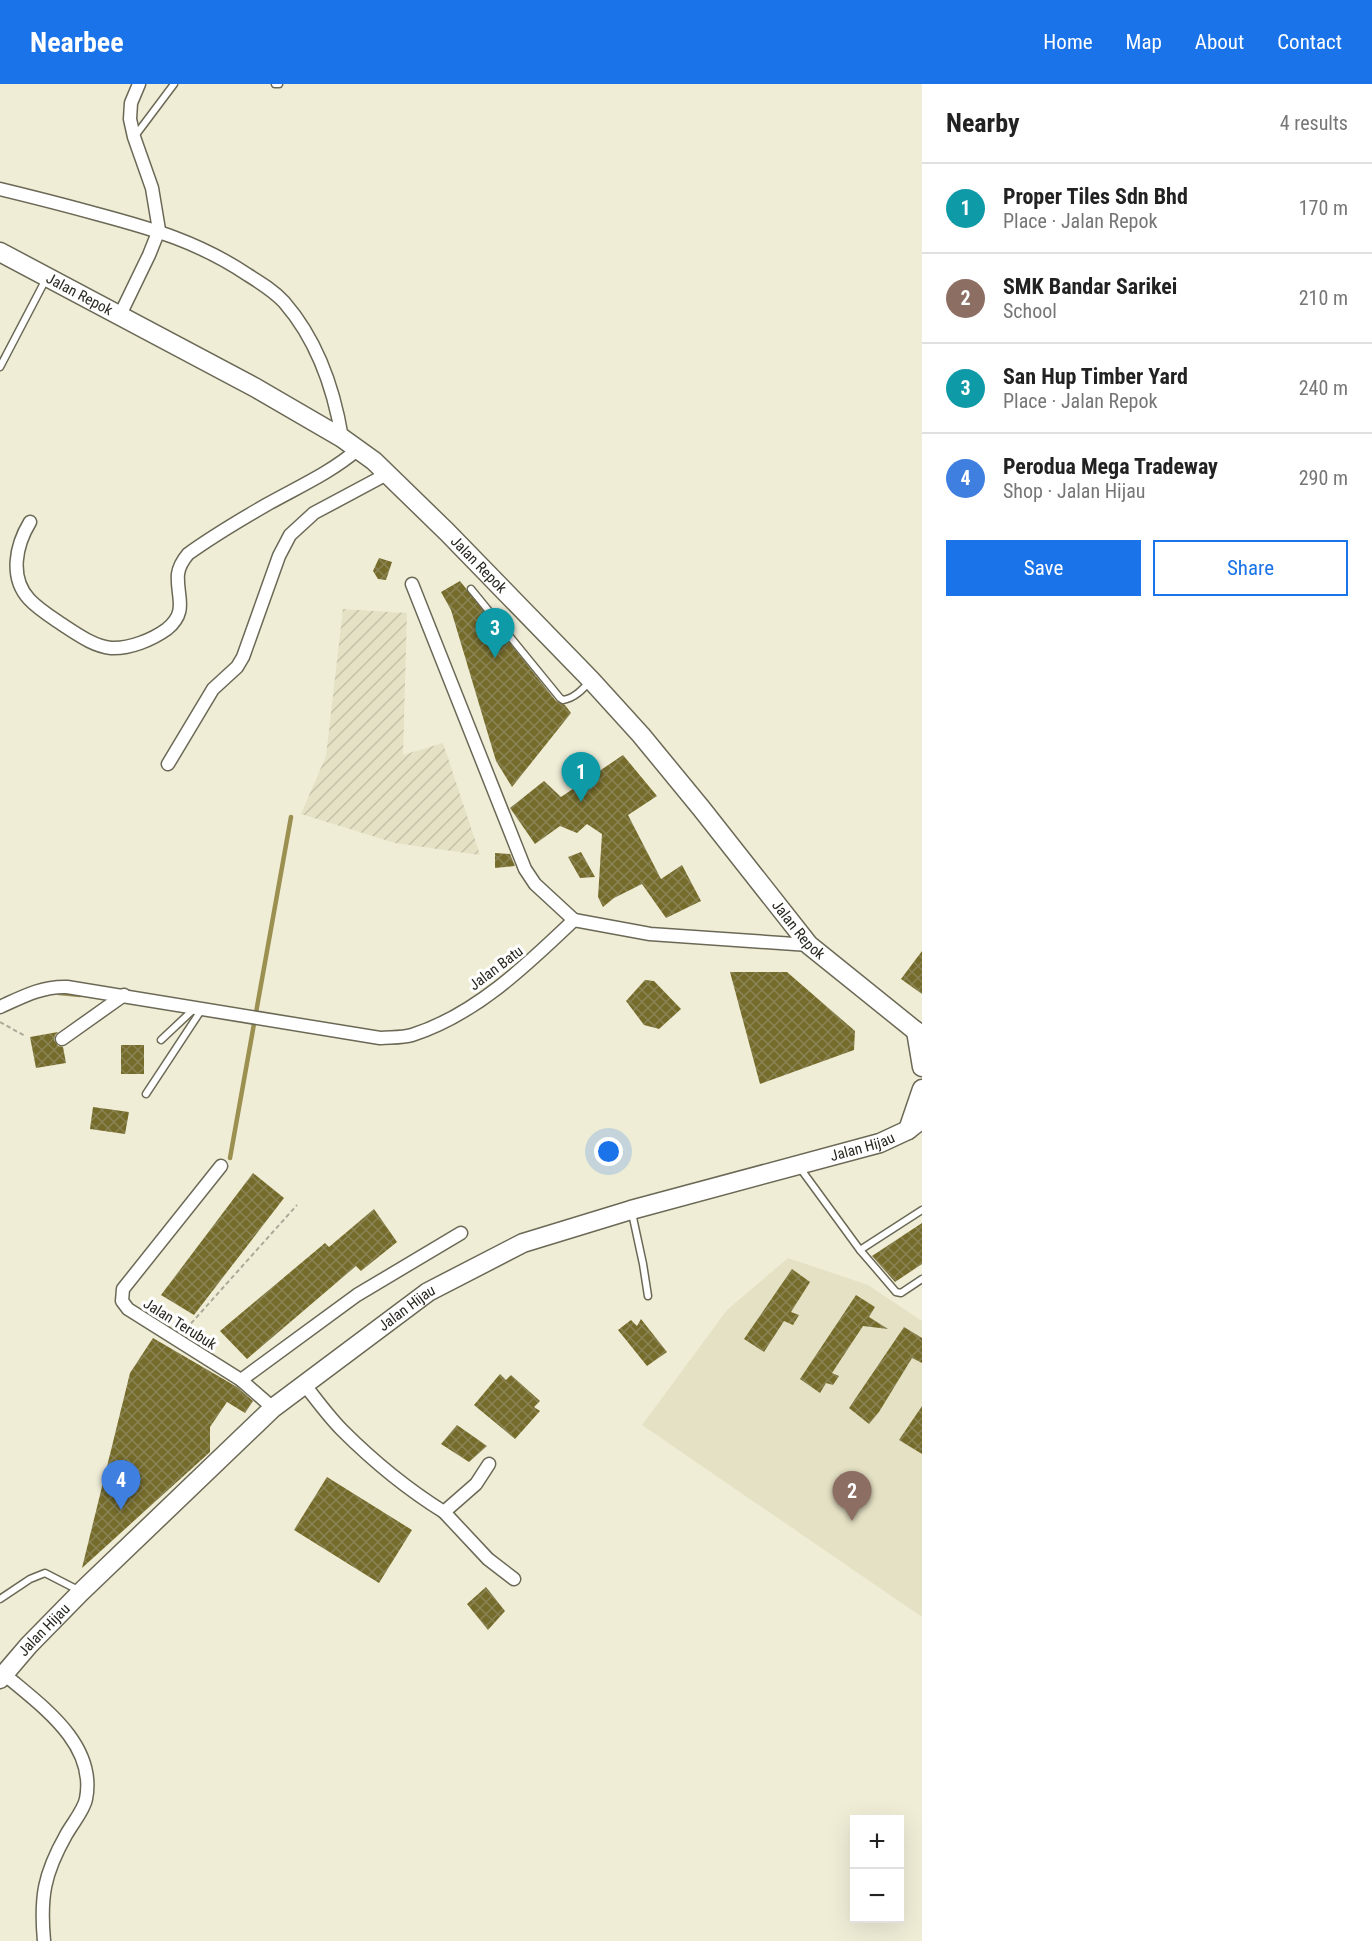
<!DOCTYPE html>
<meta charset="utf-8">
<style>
body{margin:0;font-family:"Roboto Condensed",sans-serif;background:#f6f6f6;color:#222}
.controls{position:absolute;right:18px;bottom:18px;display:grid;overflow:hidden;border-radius:0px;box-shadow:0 6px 24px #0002}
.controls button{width:54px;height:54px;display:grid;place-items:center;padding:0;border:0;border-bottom:2px solid #e0e0e0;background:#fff;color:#222;font:30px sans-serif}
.you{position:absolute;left:609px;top:1068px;width:21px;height:21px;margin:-15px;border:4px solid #fff;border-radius:50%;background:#1a73e8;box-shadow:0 0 0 9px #1a73e833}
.badge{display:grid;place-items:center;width:39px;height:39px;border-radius:50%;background:#1a73e8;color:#fff;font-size:20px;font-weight:700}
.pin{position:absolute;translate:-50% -50px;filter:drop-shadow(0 2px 3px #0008)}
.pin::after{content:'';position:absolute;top:32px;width:21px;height:18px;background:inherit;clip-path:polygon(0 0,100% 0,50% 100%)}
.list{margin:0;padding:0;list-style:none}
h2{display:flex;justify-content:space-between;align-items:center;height:78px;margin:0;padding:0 24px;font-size:26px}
h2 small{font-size:20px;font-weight:400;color:#767676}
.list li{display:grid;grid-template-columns:39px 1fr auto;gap:18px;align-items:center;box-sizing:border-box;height:90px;padding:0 24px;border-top:2px solid #e0e0e0}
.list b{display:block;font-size:22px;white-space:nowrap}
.list p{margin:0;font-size:20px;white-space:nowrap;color:#767676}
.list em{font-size:20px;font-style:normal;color:#767676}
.actions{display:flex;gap:12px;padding:18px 24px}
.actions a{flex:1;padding:14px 0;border:2px solid #1a73e8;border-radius:0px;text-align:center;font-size:21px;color:#1a73e8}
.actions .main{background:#1a73e8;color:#fff}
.map{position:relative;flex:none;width:922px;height:1857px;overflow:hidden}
header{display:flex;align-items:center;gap:36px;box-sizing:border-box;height:84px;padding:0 30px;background:#1a73e8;color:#fff}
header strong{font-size:28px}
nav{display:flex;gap:33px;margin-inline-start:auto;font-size:21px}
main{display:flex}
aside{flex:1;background:#fff}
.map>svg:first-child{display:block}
.built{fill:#e5e1c4}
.industrial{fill:url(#industrial-furrows)}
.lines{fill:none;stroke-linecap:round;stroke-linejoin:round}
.stream{stroke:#9b9050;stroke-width:4.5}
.building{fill:url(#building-cross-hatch)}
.service-casing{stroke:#6b6956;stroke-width:9}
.minor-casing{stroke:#6b6956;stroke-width:15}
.primary-casing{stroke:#6b6956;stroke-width:21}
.path{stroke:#aba998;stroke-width:2;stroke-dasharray:4.5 3;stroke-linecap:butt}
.service{stroke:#fff;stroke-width:6}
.minor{stroke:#fff;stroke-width:12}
.primary{stroke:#fff;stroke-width:18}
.labels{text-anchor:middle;stroke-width:6;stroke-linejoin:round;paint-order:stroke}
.street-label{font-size:15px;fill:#28271f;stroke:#fff}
</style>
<header>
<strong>Nearbee</strong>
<nav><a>Home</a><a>Map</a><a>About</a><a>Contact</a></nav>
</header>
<main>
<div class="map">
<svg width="922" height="1857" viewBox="0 0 922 1857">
<defs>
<pattern id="industrial-furrows" width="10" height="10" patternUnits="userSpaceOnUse" patternTransform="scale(1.5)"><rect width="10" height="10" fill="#e5e1c4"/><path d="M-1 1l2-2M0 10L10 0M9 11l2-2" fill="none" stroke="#c4c1a8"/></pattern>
<pattern id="building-cross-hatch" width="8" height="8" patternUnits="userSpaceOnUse" patternTransform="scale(1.5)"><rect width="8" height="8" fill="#756b2a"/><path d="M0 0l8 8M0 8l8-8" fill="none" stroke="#8b8456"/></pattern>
</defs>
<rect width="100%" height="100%" fill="#f0edd7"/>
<path class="built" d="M788,1174L868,1201L922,1237V1533L642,1341L727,1226Z"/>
<path class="industrial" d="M343,525L407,529L403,671L443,659L480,771L395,759L301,730L326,672Z"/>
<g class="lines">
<g class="stream">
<path d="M59,909L80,911"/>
<path d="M230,1074L291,733"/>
</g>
</g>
<g class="building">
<path d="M379,474L392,478L386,496L378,495L373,487Z"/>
<path d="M460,497L556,617L565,621L571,629L512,703L496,677L451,526L441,508Z"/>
<path d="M623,671L657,712L628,731L661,795L682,781L701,817L666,834L642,800L614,814L603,823L598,813L602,750L587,740L577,749L560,742L535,760L510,724L544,697L561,713Z"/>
<path d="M581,768L595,793L580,794L568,773Z"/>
<path d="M495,769L510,770L515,782L495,784Z"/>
<path d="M922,867V910L901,895Z"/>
<path d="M730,888H787L855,947L854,966L760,1000Z"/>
<path d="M645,896L654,897L681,925L659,945L644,941L626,917Z"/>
<path d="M58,948L55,951L54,956L58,962L63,963L66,979L36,984L30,953Z"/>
<rect x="121" y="961" width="23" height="29"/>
<path d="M93,1023L129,1028L125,1050L90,1045Z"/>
<path d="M253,1089L284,1114L194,1231L161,1211Z"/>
<path d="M374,1125L397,1158L361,1187L356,1182L247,1275L220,1247L325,1159L329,1163Z"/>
<path d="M922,1139V1180L895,1198L872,1172Z"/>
<path d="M792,1185L810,1198L791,1228L799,1231L793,1241L784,1237L764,1268L744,1255Z"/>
<path d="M856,1211L875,1223L869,1233L888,1245L863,1242L832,1289L839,1292L833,1301L826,1299L820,1309L800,1295Z"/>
<path d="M641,1235L667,1268L647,1282L618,1246L631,1236L637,1242Z"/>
<path d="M904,1243L922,1254V1279L912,1274L879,1328L869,1340L849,1324Z"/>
<path d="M153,1254L237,1303L253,1317L245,1329L227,1318L210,1343V1368L82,1484L130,1289Z"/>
<path d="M500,1290L506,1296L511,1291L540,1317L534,1323L540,1327L515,1355L474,1321Z"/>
<path d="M922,1322V1370L899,1356Z"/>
<path d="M457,1341L487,1362L469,1378L441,1360Z"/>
<path d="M327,1393L412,1446L379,1499L294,1446Z"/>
<path d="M486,1503L505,1527L488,1546L467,1520Z"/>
</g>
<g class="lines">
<defs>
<g id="service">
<path d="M275,0H279"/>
<path d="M135,52L174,0"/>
<path d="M0,283L46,195"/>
<path d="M471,505L560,614L563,616C575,614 583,605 590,597"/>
<path d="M161,956L195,924"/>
<path d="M146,1010L202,925"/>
<path d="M800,1084L860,1166L896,1208L901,1209L922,1195"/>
<path d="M632,1129L643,1180L648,1212"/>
<path d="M860,1166L922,1126"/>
<path d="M0,1515L30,1495L45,1489L80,1507"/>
</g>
<g id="minor">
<path d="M0,105C33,113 65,121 97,130C153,145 199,158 248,191C261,199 274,207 284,218C318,257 334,305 342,354"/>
<path d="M120,231L149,171L159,146L152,104L134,53L130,35L131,19L139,0"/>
<path d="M30,438C16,461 9,493 29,515C39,526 53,534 66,543C80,552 94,562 111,564C129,565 152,556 167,545C189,527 176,512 178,490C179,482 183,476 188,470C213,452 240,436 266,421C298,403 330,389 357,366"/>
<path d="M412,500L525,785L535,800L574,836"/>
<path d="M168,680L213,605L237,583L243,573L279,472L290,451L314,429L387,390"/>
<path d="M0,923C22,913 42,902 67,903L380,954C390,953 402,954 412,951C475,931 527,881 574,836L650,850L809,861"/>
<path d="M62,955L124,911"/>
<path d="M221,1082L123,1205L122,1217L128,1225L241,1296L273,1324"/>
<path d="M241,1296L357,1211L461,1149"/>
<path d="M304,1300C316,1315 328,1332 342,1346C373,1377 407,1405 444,1428L476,1400L489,1380"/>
<path d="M444,1428L488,1475L514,1495"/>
<path d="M4,1590C40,1621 97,1659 86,1715C84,1726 72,1740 66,1751C44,1790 40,1813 44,1857"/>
</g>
<g id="primary">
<path id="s1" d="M0,168L256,304L342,354L374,377L447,448L591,596L641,651L701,724L809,861L922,952"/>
<path d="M916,947L922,983"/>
<path d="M908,1046L922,1005"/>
<path id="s2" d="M0,1595L29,1561L81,1508L273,1324L428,1208L523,1159L631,1126L880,1059L908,1046L922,1035"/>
</g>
</defs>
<use href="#service" class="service-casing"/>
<use href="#minor" class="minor-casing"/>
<use href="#primary" class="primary-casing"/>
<g class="path">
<path d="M0,938L25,952"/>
<path d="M186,1245L297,1121"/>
</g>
<use href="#service" class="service"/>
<use href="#minor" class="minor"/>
<use href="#primary" class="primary"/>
</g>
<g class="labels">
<g class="street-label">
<text dy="5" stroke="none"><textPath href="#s1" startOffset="90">Jalan Repok</textPath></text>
<text dy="5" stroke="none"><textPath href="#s1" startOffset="576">Jalan Repok</textPath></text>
<text dy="5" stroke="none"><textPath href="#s1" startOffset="1062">Jalan Repok</textPath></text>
<text transform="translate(496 884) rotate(-37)" y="5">Jalan Batu</text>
<text dy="5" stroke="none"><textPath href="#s2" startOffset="1038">Jalan Hijau</textPath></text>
<text dy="5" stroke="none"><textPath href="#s2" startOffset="552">Jalan Hijau</textPath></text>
<text transform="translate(180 1240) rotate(32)" y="5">Jalan Terubuk</text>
<text dy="5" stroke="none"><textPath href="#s2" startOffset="66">Jalan Hijau</textPath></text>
</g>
</g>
</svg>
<div class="controls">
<button>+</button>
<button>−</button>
</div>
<div class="you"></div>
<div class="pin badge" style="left:581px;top:718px;background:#0f9aa8">1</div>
<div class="pin badge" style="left:852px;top:1437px;background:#8d6e63">2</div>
<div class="pin badge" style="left:495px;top:574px;background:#0f9aa8">3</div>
<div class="pin badge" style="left:121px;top:1426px;background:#3f7fe0">4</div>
</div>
<aside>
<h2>Nearby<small>4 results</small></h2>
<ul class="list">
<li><span class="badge" style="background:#0f9aa8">1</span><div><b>Proper Tiles Sdn Bhd</b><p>Place · Jalan Repok</p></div><em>170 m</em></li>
<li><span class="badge" style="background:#8d6e63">2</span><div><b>SMK Bandar Sarikei</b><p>School</p></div><em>210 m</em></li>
<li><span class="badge" style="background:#0f9aa8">3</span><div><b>San Hup Timber Yard</b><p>Place · Jalan Repok</p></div><em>240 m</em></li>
<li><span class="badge" style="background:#3f7fe0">4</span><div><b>Perodua Mega Tradeway</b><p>Shop · Jalan Hijau</p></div><em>290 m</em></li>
</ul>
<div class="actions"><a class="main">Save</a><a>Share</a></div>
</aside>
</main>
